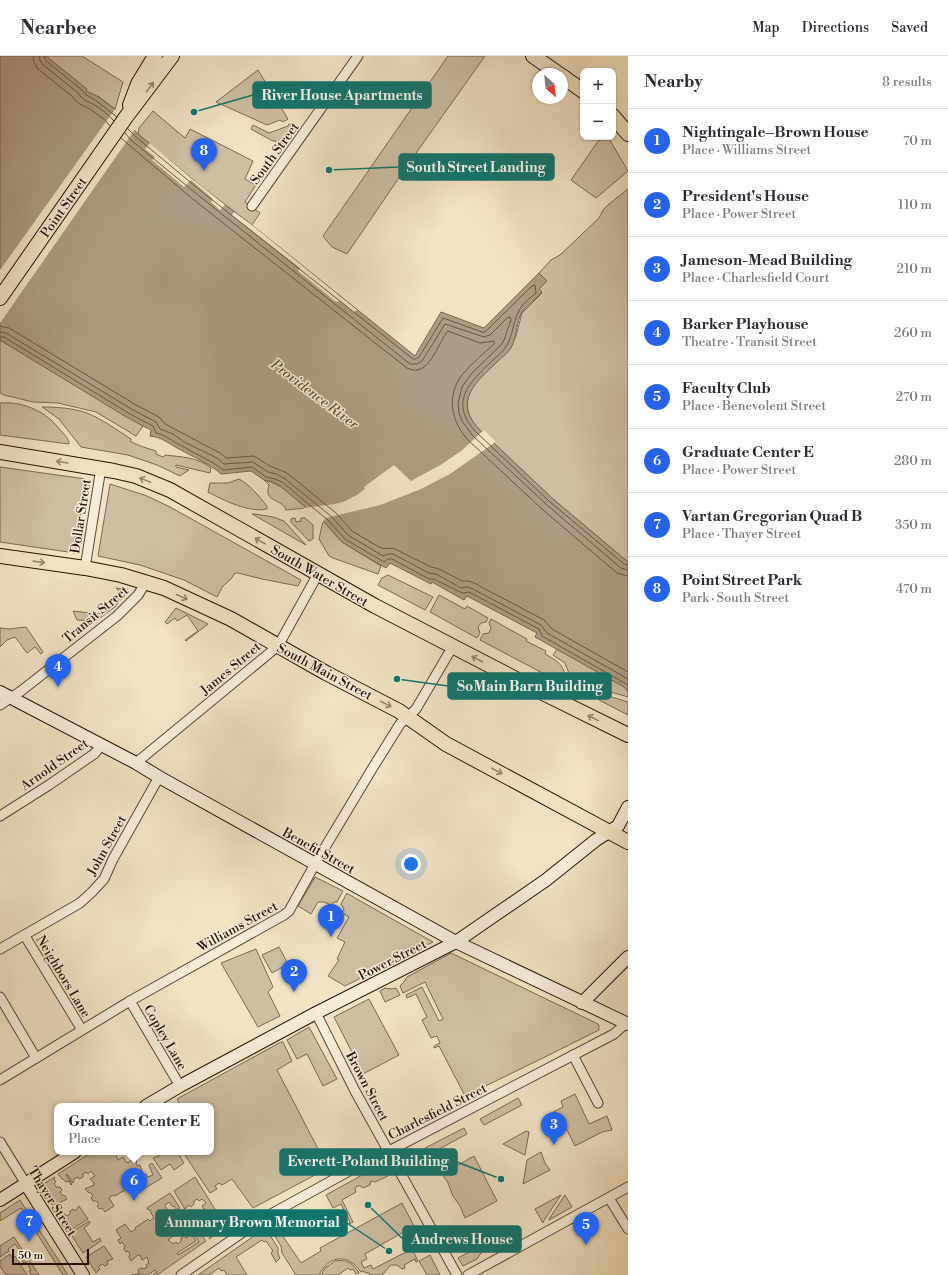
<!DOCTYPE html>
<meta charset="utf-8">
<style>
body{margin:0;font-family:"Libre Bodoni",serif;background:#f2f2f3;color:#2b2b33}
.controls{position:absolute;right:12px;top:12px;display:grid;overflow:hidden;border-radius:8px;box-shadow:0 1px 3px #0004}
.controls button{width:36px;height:36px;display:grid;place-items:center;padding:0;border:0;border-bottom:1px solid #e1e1e2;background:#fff;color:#2b2b33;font:20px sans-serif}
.compass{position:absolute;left:532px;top:12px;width:36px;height:36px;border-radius:50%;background:#fff;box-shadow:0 1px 3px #0004;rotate:153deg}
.scale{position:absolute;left:12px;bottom:10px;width:77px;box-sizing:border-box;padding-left:4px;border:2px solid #251106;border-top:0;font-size:11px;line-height:14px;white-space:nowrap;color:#251106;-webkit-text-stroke:3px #f6edd9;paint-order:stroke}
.you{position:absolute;left:411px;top:808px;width:14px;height:14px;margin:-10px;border:3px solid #fff;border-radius:50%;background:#1a73e8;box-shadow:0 0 0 6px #1a73e833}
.badge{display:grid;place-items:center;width:26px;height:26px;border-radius:50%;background:#2563eb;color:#fff;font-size:13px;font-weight:700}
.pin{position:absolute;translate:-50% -33px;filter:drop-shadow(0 1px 2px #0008)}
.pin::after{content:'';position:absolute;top:21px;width:14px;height:12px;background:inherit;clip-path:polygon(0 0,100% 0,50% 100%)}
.popup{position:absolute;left:54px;top:1047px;width:160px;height:52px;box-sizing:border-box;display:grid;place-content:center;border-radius:8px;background:#fff;filter:drop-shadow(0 1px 3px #0005);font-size:13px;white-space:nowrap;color:#7c7c81}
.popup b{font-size:15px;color:#2b2b33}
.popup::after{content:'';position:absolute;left:50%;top:100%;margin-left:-8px;border:8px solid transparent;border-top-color:#fff}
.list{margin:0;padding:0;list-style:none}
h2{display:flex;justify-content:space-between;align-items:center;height:52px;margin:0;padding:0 16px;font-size:17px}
h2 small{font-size:13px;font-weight:400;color:#7c7c81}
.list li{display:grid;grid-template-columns:26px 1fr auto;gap:12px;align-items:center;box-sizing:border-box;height:64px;padding:0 16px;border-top:1px solid #e1e1e2}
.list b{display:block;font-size:15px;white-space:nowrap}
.list p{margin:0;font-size:13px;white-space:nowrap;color:#7c7c81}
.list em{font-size:13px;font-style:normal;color:#7c7c81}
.map{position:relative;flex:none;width:628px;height:1219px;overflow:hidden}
header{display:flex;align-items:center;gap:24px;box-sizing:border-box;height:56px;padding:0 20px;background:#fff;border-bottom:1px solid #e1e1e2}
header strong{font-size:19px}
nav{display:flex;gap:22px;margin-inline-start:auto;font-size:14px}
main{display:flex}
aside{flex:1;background:#fff}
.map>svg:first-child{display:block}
.green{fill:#cebfa4;stroke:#7a6855}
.water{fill:#ac9c83;stroke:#766451}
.pier{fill:#f1e3c4}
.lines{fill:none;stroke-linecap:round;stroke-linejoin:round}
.shore{stroke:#685644;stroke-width:1}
.street-casing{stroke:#584636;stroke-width:11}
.secondary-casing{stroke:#251106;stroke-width:14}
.primary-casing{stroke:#251106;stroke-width:16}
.street{stroke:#f6edd9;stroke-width:9}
.secondary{stroke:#f6edd9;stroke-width:12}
.primary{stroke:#f1e3c4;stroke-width:14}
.oneway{stroke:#95846e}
.labels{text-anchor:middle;stroke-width:3;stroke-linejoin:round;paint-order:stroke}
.street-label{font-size:13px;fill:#251106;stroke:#f6edd9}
.water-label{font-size:14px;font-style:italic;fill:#62503e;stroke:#f6edd9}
.leader{fill:none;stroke:#0f766e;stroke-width:1.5}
.callout-dot{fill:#0f766e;stroke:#f6edd9;stroke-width:1.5}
.callout{fill:#0f766e;stroke:#0f766e;stroke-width:1.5}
.callout-label{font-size:14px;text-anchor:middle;font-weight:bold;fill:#fff}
</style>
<header>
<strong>Nearbee</strong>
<nav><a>Map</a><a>Directions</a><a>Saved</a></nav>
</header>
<main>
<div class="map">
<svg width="628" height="1219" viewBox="0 0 628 1219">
<rect width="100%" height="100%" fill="#f1e3c4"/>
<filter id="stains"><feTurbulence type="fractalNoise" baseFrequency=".005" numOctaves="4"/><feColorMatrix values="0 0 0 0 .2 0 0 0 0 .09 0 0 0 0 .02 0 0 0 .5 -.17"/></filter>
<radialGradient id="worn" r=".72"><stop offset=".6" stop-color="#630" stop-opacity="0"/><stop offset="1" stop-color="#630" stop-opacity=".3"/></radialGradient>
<g class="green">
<path d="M41,0H82L123,26L115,53L98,40L92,46Z"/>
<path d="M448,0H485L409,107L347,198L332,191L323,180Z"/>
<path d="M258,14L288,63L283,66L280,64L267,69L216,46Z"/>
<path d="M153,55L185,82L190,73L253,105L245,123L256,129L245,146L260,157L252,169L203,132L138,78L139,72Z"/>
<path d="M289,68H291L294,74L284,88L271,84L251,73L253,69L269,77L288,70Z"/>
<path d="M601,81H608L628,115L596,142L571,124Z"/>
<path d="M628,133V506L553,443L479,373C465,359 464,345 474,328L508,295L516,280L522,257L542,237L539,233L547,225L539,217L551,204L560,199L599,162L603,154L608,149Z"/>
<path d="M0,284L143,370L136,380L96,356L58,347L33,346L4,339L0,337Z"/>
<path d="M0,347C24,345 47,356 61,375C65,379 69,383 69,388L0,379Z"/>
<path d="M42,351C56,351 73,352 87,357C102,363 117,374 131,383L130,385C138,390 147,392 156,395V398L163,401L165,399C181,401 198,401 211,412L210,417L176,409V411L189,414L180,420L157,409L128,399L81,391L59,363Z"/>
<path d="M0,411L86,423L75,497L0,486Z"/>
<path d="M239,423C250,429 259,440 267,450V453C249,457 223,444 208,436L210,427H228Z"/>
<path d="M264,424C282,428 293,440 306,452L286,454C282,442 263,447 269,429Z"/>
<path d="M110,428L147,440L170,451L301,524L298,530L262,523L238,517H235L231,523L223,530L217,541L184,524L140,509L98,500Z"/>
<path d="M252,458H255L273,461L284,465L306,489Z"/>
<path d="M295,462L296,466L301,465V462H305L313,469V483L309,485L291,466V463Z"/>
<path d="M323,465L342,486L381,510L378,518L333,502L329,500L319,483Z"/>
<path d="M388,519L433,541L425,554L378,529L382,522Z"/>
<path d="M116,532L128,534L115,551L96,565L77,564L73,555L99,558L104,556L121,537Z"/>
<path d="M439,539L465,553L467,550L488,562L486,566L481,567L478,571L480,577L477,582L430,556Z"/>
<path d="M176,552L208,568L186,585L185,584L198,575L187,559L177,565L175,562L167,568L165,566Z"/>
<path d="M491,563L527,583L526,585L546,595L545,598C557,605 561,606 566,620L563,625L552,620L550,621L480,584L483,578L489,577L491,572L489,567Z"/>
<path d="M26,571L43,596L41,598L35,591L27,597L15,581L7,584L0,591V572L9,573Z"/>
<path d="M557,593L628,630V641L600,633H591L572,625L565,607L553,599Z"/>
<path d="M602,638L628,646V659L599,644L602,641Z"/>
<path d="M315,821L343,835L337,846H334L331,849L324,846H318L311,858L298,850Z"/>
<path d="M347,837L348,838L433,886L345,930L328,920L339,904L337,903L345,886L337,882L349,861L342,857L344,853L341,848Z"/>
<path d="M279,891L288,908L272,917L262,899Z"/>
<path d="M256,893L273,931L268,936L280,960L258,971L221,907Z"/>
<path d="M451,897L598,968L599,970V974L543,1002L465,1040L439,990L434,992V990L440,987L437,980L431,982L422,964L427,961L416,938L407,942L406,939L422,931L439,965L443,963L425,926L403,937L400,930L403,927L407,921Z"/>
<path d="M385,932L392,933L396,932L400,939L385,946L380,935Z"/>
<path d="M369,943L399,999L363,1018L334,961Z"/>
<path d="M309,971L337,1023L323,1030L307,998L297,1003L287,984Z"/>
<path d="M281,986H283L292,1005L277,1014L328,1112L253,1152L232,1123L222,1129L219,1127L215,1130L217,1133L210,1137L183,1096H211V1050H181L177,1043Z"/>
<path d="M575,1038L589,1068L607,1060L612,1074L602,1076L575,1090L559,1058L555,1060L553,1056L563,1051L561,1045Z"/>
<path d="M518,1042L522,1049L484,1069L480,1063Z"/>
<path d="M464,1072L467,1078L428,1099L425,1092Z"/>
<path d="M526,1075L529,1076L525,1099L503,1088Z"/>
<path d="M92,1096H119L116,1099L118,1104L123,1101L126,1106L128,1107L135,1101L137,1104L136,1107L138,1110L140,1109L143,1119L146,1118L148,1121L153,1119L149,1109L152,1107L162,1122L142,1134L141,1132L137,1135L132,1127L127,1130L128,1132L115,1140L113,1139L109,1142L114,1150L105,1156L102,1152L99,1153L97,1150L99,1148L96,1145H93L91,1142L93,1140L91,1137L88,1136L85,1133L94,1129V1127L90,1123L95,1120L91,1115L88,1118L86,1116L83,1118V1121L79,1123L78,1121L74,1123L73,1127L67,1118L66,1119L72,1128L71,1129L69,1125L66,1126L63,1123H62L58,1118Z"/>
<path d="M160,1096H177L184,1107L174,1114L170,1108L161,1114L153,1102L159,1100L158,1097Z"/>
<path d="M541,1096L545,1107L550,1114L523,1128L527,1104Z"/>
<path d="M474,1100L497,1145L465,1162L460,1150L453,1140L448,1127L442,1118Z"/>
<path d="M382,1108L388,1120L375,1126L371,1125L370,1129L363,1132L360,1130H357L355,1133L356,1136L342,1144L353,1166L349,1168L350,1166L341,1148L333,1152L326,1139Z"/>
<path d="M55,1121L54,1123L56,1126L54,1128L56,1131H60L62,1134L60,1136L62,1139L65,1140L67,1143L59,1147V1149L62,1153L57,1156L40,1130Z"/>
<path d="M195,1121L226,1171L209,1183L210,1181L208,1177L210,1176L207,1172H204L202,1169L204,1167L202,1164H199L197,1161L205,1156V1155L202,1150L206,1147L202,1143L199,1145L197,1143L194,1145V1148L191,1151L189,1149L185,1153L174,1135Z"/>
<path d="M170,1137L180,1152L177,1154L174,1150L173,1151L169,1146L166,1148L165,1150L167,1153L165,1155L173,1162L171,1163L173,1167H176L178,1170L170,1174V1176L173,1180L168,1184L173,1188L176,1186L178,1188L181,1185V1182L184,1180L186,1182L189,1180L190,1176L196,1185L177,1197L178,1199L199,1186L192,1175H193L195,1178L198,1177L201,1181L202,1180L206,1185L157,1219H153L157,1216L155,1214L148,1219H132V1218L135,1219L139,1217L138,1214L141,1212L144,1213L147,1211L146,1209L149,1207L147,1201L142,1204L140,1199H138L131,1205L129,1201L130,1198L128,1195L126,1196L124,1193L125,1190L122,1186L120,1188L118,1184L121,1182L116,1174L125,1168L131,1176L136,1173L135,1172L148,1163L150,1165L154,1162L149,1153L148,1154L147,1152Z"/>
<path d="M561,1139L543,1166V1167L535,1153Z"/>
<path d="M565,1139L572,1151L549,1164V1163Z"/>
<path d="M20,1144L68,1219H63L21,1152L0,1165V1157Z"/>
<path d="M402,1147L414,1170L365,1198L367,1203L361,1206L364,1212L371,1209L373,1213L412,1193L418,1205L416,1206L415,1203L404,1209L405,1212L402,1213L397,1209H391L382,1219H370L369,1217L364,1216L363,1215L361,1216C348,1197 329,1199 319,1219H296L282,1197L281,1190L273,1177L275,1176L270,1170L274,1167L301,1207L321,1195L320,1192Z"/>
<path d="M79,1150L88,1163L69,1175L60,1160L65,1158L67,1160L70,1158V1155L73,1153L75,1155Z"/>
<path d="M89,1165L90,1167L84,1172L93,1186L100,1182L101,1185L83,1197L70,1177Z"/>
<path d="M264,1173L267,1180L270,1179L278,1192V1198L280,1202L276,1206L271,1197L273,1195L266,1185L264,1186L262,1184L236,1201L247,1219H227L224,1214L221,1215L219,1212L209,1219H198Z"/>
<path d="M14,1181L39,1219H31L29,1215L31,1214L26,1206L24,1207L18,1197L20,1195L15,1188L8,1193L9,1195L0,1201V1190Z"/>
<path d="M490,1184L477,1203L463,1210L458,1202L478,1191L477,1186Z"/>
<path d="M104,1190L113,1203L107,1205L108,1208L105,1210L102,1208L98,1211L100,1213L96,1217L86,1201Z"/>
<path d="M10,1198L12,1201L15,1200L27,1219H6L0,1210V1205Z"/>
<path d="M430,1199L440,1219H427L419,1205Z"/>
<path d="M335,1205C346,1203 353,1207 359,1217L356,1218L353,1213L350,1214L348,1212L338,1219H321L325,1212Z"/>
</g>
<path class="water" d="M0,0H46L87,33L86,35L97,40L115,53L138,78L203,132L252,169L415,300L441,256L484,272L539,217L547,225L539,233L542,236C536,243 527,249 522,256C516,266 517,281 511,292C508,297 502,301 498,305C477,325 452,345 479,373L553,443L628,506V636L624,631L535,581L537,577L467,540L464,544L432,526L431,528L390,507L386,512L360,497L342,486L326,468L280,430L273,426L264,424L251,415L221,418C209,407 195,402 181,394C170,389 163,381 150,380L151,374L128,362L0,284Z"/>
<g class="pier">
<path d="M115,53L123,59L136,72L0,267V214Z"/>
<path d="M150,87L192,123L225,149L220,154L211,146L213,143L191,124L184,131L152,104L155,101L145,93Z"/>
<path d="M234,156L252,169L357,254L353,256L340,245L336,246L298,215L300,212L232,159Z"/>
<path d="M484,374L496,386L494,387L450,418L421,433L380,449L326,462L322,467L303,452L335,448L343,446L357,439L365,433L364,431L394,409L411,425L442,408L461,395Z"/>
</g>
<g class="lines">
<g class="shore">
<path d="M33,0L34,6L38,13L73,41L78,47L90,53L105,64L110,70"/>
<path d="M39,0L40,4L42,8L78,37C82,44 87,45 93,48C101,53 108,58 114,65"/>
<path d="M44,0L46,5L82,34L85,38L95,44L117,61"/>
<path d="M128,73L136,81L201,135L413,303H416L419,301L443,262L482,276H485L532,230L535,229L536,237C530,242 522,248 519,255C513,265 513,279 507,289C504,295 497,300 492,305C470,326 448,346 476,376L550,446L624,508L628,509"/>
<path d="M125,77L132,85L198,139L410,308H417L422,305L445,268L484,281L490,279L508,261H510L511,264L504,284L501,289L472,317L462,331L458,347L459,357L462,365L473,380L547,449L621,512L628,514"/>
<path d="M121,82L129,89L194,144L407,312C429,323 437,288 448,275L480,287L494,285V288C483,298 471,308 462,319C446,340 451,365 468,384L543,454L617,517L628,520"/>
<path d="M0,270L9,272L136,349L159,361L165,368L220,397L226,402L254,400L270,410L287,417L336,457L352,475L379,491C384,494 389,491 395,493L431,511L439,513L462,525H469L474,527L544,564L552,573L628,616"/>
<path d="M0,276L6,277L133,354L156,366L160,373L173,378L184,386L217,402L224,408L253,406L268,416L276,418L284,422L332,461L348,479L383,500L388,498H393L429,517L436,518L461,532L467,531L471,532L541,569L547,577L628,623"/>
<path d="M0,281H4L130,358L153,370L156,377C168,380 173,386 184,391C197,399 211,404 223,414L252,411L266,421L275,423L282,426L329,465L345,483L384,506L388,503H392L429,523H434L462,537L469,536L539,573L542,580L628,629"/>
</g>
<defs>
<g id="street">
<path d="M252,150L358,0"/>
<path d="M85,512L101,412"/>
<path d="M0,649L21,635L117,560L138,539L146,526"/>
<path d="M136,707L278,590L318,518"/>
<path d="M0,760L49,729L94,698L102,689"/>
<path d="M25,880L82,974"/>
<path d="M0,893L80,847L92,836L104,823L113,803L159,721"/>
<path d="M0,941L36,1002"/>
<path d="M130,945L180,1030"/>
<path d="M316,957L355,1035L457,1219"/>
<path d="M573,999L598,1047"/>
<path d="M0,1024L130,945L284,859L289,855L315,808L372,713L400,668L416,653L453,590"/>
<path d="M0,1086L26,1128"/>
<path d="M609,1142L628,1173"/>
<path d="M181,1219L262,1163L380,1098L389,1095L614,978L626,967"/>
<path d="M468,1219L628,1131"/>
</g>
<g id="secondary">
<path d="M0,636L136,707L159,721L456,886L628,968"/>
<path d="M582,947L628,901"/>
<path d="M146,1050L180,1030L316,957L456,886L546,824L596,784L618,770L628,751"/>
<path d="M26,1128L83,1219"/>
<path d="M0,1144L75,1096"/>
</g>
<g id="primary">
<path d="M533,0L559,18"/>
<path d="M562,20L583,35"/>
<path d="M130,49L138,28L155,0"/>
<path d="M613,60L628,78"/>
<path d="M0,242L126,61L172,0"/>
<path d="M0,396L114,415L136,420L170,434L375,550L537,634L628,679"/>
<path d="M0,500L85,512L121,519L164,532L231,563L326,617L399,655L446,688L628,786"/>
</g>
</defs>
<use href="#street" class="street-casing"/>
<use href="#secondary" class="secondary-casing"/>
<use href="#primary" class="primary-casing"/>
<use href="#street" class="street"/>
<use href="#secondary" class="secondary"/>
<use href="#primary" class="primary"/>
</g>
<defs><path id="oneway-shaft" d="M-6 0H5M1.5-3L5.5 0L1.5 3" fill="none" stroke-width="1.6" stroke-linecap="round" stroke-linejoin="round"/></defs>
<g class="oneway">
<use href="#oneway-shaft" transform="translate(150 31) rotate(-53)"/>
<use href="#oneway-shaft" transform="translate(62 406) rotate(-171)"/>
<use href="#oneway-shaft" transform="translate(145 424) rotate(-158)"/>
<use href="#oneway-shaft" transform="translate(260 485) rotate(-151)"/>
<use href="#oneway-shaft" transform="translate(39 506) rotate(8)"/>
<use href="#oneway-shaft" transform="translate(182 541) rotate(25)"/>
<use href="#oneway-shaft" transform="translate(477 603) rotate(-152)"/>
<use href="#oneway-shaft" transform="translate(386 648) rotate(28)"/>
<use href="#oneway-shaft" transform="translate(593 662) rotate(-154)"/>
<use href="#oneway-shaft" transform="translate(497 715) rotate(28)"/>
</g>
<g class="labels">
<g class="street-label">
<text transform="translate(274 97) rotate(-54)" y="5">South Street</text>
<text transform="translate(63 151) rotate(-55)" y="5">Point Street</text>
<text transform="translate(80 460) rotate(-81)" y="5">Dollar Street</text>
<text transform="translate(320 519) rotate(30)" y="5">South Water Street</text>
<text transform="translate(95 558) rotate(-40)" y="5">Transit Street</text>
<text transform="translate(230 612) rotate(-40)" y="5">James Street</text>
<text transform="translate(325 615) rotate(28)" y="5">South Main Street</text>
<text transform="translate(54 708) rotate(-35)" y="5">Arnold Street</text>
<text transform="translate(106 789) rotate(-61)" y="5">John Street</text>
<text transform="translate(319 794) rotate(29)" y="5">Benefit Street</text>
<text transform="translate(237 870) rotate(-29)" y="5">Williams Street</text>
<text transform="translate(392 903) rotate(-27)" y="5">Power Street</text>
<text transform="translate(64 920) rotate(59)" y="5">Neighbors Lane</text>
<text transform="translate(166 981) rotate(60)" y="5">Copley Lane</text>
<text transform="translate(368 1030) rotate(62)" y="5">Brown Street</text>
<text transform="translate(437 1055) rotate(-27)" y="5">Charlesfield Street</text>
<text transform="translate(53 1145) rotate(58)" y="5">Thayer Street</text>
</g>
<g class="water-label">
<text transform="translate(315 338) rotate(37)" y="5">Providence River</text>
</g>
</g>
<path class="leader" d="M194 56L253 39M329 114L399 111M397 623L448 630M501 1123L457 1106M389 1195L347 1167M368 1149L403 1183"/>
<g class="callout-dot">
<circle cx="194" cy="56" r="4"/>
<circle cx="329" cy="114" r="4"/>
<circle cx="397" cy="623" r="4"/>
<circle cx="501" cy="1123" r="4"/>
<circle cx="389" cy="1195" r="4"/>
<circle cx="368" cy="1149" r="4"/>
</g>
<g class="callout">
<rect x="253" y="26" width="178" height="26" rx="4"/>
<rect x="399" y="98" width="155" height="26" rx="4"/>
<rect x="448" y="617" width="163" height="26" rx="4"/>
<rect x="280" y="1093" width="177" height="26" rx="4"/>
<rect x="156" y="1154" width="191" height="26" rx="4"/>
<rect x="403" y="1170" width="118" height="26" rx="4"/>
</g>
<g class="callout-label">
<text x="342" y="44">River House Apartments</text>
<text x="476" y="116">South Street Landing</text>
<text x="530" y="635">SoMain Barn Building</text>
<text x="368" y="1110">Everett-Poland Building</text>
<text x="252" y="1171">Annmary Brown Memorial</text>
<text x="462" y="1188">Andrews House</text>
</g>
<rect width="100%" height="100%" filter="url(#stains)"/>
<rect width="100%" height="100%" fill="url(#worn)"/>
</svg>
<div class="controls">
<button>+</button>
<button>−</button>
</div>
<svg class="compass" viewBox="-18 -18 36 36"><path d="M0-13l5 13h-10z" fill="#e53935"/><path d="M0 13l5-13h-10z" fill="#7c7c81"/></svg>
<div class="scale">50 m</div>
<div class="you"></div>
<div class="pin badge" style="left:331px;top:881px">1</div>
<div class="pin badge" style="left:294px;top:936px">2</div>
<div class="pin badge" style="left:554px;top:1089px">3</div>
<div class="pin badge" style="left:58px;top:631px">4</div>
<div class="pin badge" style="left:586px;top:1189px">5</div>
<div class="pin badge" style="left:134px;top:1145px">6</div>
<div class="popup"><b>Graduate Center E</b>Place</div>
<div class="pin badge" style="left:29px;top:1186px">7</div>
<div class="pin badge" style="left:204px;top:115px">8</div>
</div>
<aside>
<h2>Nearby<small>8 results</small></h2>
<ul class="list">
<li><span class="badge">1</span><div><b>Nightingale–Brown House</b><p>Place · Williams Street</p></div><em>70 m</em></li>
<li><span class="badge">2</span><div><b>President's House</b><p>Place · Power Street</p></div><em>110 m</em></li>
<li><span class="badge">3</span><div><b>Jameson-Mead Building</b><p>Place · Charlesfield Court</p></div><em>210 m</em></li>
<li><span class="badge">4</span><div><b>Barker Playhouse</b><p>Theatre · Transit Street</p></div><em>260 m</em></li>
<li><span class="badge">5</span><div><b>Faculty Club</b><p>Place · Benevolent Street</p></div><em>270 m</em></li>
<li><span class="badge">6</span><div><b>Graduate Center E</b><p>Place · Power Street</p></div><em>280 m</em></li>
<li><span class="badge">7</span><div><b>Vartan Gregorian Quad B</b><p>Place · Thayer Street</p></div><em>350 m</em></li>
<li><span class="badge">8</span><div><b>Point Street Park</b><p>Park · South Street</p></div><em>470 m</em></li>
</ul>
</aside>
</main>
